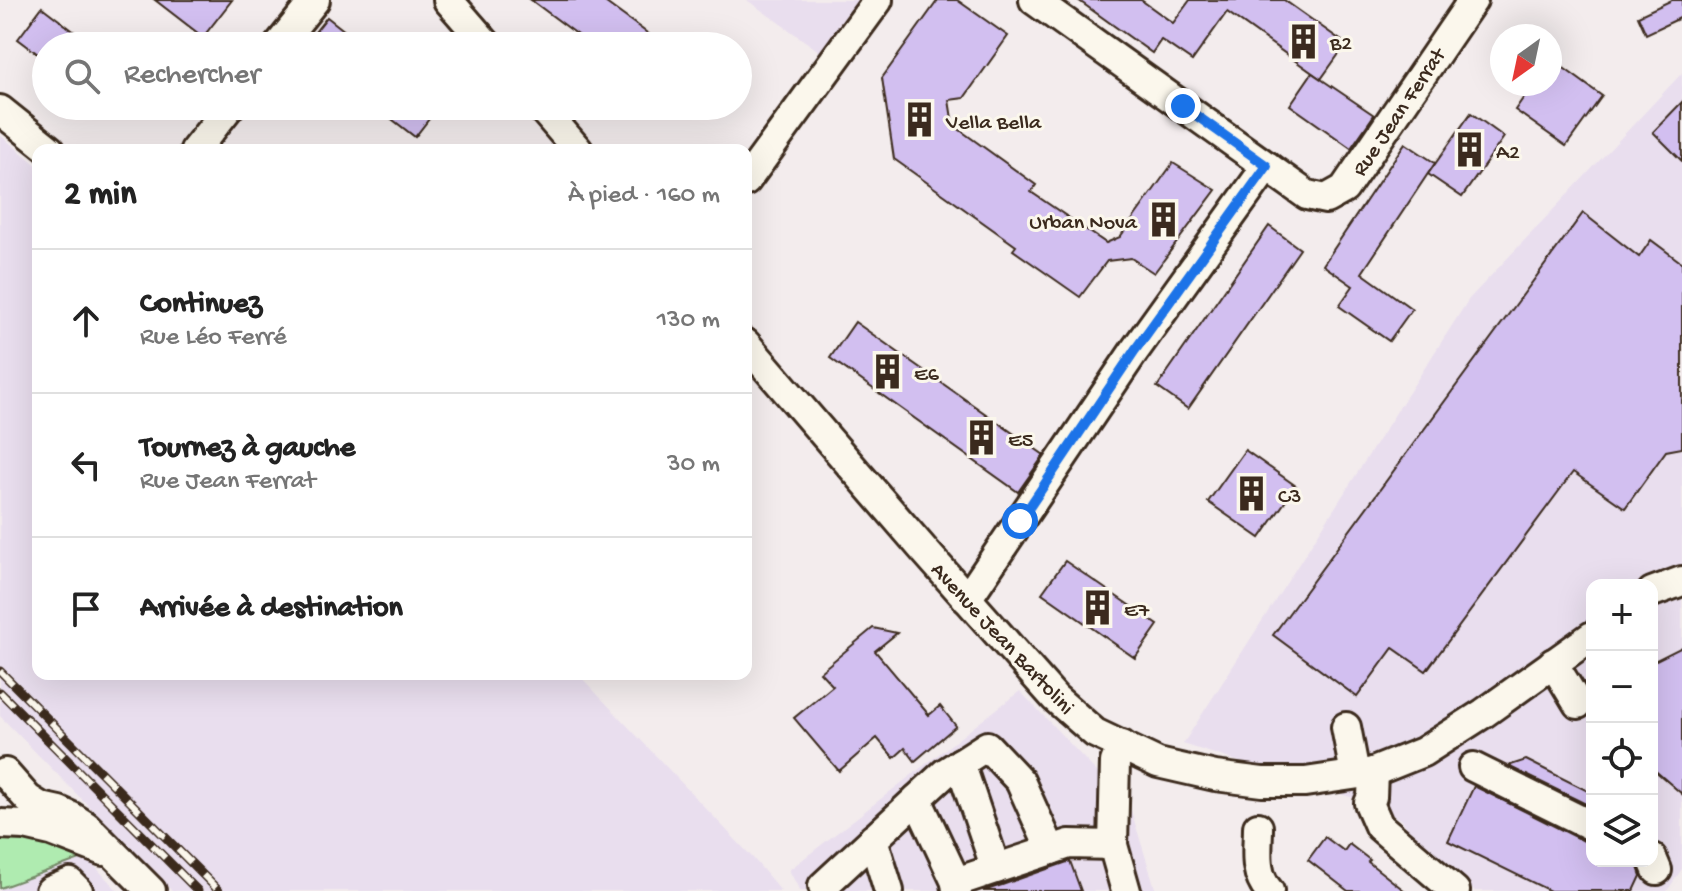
<!DOCTYPE html>
<html lang="fr">
<meta charset="utf-8">
<style>
body{margin:0;font-family:"Gochi Hand",sans-serif;background:#f6f6f6;color:#222}
.controls{position:absolute;right:24px;bottom:24px;display:grid;overflow:hidden;border-radius:16px;box-shadow:0 8px 32px #0002}
.controls button{width:72px;height:72px;display:grid;place-items:center;padding:0;border:0;border-bottom:2px solid #e0e0e0;background:#fff;color:#222;font:40px sans-serif}
.compass{position:absolute;left:1490px;top:24px;width:72px;height:72px;border-radius:50%;background:#fff;box-shadow:0 8px 32px #0002;rotate:213deg}
.stop{position:absolute;width:24px;height:24px;margin:-18px;border:6px solid #1a73e8;border-radius:50%;background:#fff}
.stop.end{background:#1a73e8;border-color:#fff;box-shadow:0 2px 8px #0008}
.list{margin:0;padding:0;list-style:none}
h2{display:flex;justify-content:space-between;align-items:center;height:104px;margin:0;padding:0 32px;font-size:34px}
h2 small{font-size:26px;font-weight:400;color:#767676}
.list li{display:grid;grid-template-columns:52px 1fr auto;gap:24px;align-items:center;box-sizing:border-box;height:144px;padding:0 32px;border-top:2px solid #e0e0e0}
.list b{display:block;font-size:30px;white-space:nowrap}
.list p{margin:0;font-size:26px;white-space:nowrap;color:#767676}
.list em{font-size:26px;font-style:normal;color:#767676}
.icon{flex:none;width:44px;height:44px;fill:none;stroke:currentColor;stroke-width:2;stroke-linecap:round;stroke-linejoin:round}
.map{position:relative;flex:none;width:1682px;height:891px;overflow:hidden}
.search{position:absolute;background:#fff;box-shadow:0 8px 32px #0002;left:32px;top:32px;width:720px;height:88px;display:flex;align-items:center;gap:20px;box-sizing:border-box;padding:0 28px;border-radius:44px;color:#767676;font-size:30px}
.panel{position:absolute;background:#fff;box-shadow:0 8px 32px #0002;left:32px;top:144px;width:720px;height:536px;border-radius:16px}
.map>svg:first-child{display:block}
.built{fill:#e9deee;fill-rule:evenodd}
.green{fill:#afebb0;stroke:#758a67;stroke-width:2}
.building{fill:#d2bff0;stroke:#3b2a1e;stroke-width:2}
.lines{fill:none;stroke-linecap:round;stroke-linejoin:round}
.minor-casing{stroke:#3b2a1e;stroke-width:34}
.minor{stroke:#fbf7ec;stroke-width:28}
.rail-casing{stroke:#3b2a1e;stroke-width:9}
.rail{stroke:#fbf7ec;stroke-width:6;stroke-dasharray:18;stroke-linecap:butt}
.route{stroke:#1a73e8;stroke-width:10}
.labels{text-anchor:middle;stroke-width:6;stroke-linejoin:round;paint-order:stroke}
.poi-label{font-size:22px;fill:#3b2a1e;stroke:#fbf7ec;text-anchor:start}
.street-label{font-size:22px;fill:#3b2a1e;stroke:#fbf7ec}
</style>
<div class="map">
<svg width="1682" height="891" viewBox="0 0 1682 891">
<rect width="100%" height="100%" fill="#f3eced"/>
<filter id="ink" filterUnits="userSpaceOnUse"><feTurbulence type="fractalNoise" baseFrequency=".0125" numOctaves="2"/><feDisplacementMap in="SourceGraphic" scale="16" xChannelSelector="R" yChannelSelector="G"/><feConvolveMatrix kernelMatrix="1 2 1 2 8 2 1 2 1" color-interpolation-filters="sRGB"/></filter>
<g filter="url(#ink)">
<g class="built">
<path d="M747,0H878L833,61Z"/>
<path d="M1682,73V869L1667,891H1475L1411,834L1402,820L1369,803L1183,744L1469,299ZM1592,585H1652V861H1592Z"/>
<path d="M0,135L38,166V674H578L753,858L781,891H172L0,716Z"/>
<path d="M1020,691L1130,807L1156,891H800L789,870Z"/>
<path d="M0,831L89,860L118,891H0Z"/>
</g>
<path class="green" d="M0,837L46,843L83,858L0,888Z"/>
<g class="building">
<path d="M155,0H232L203,37Z"/>
<path d="M531,0H602L665,46H593Z"/>
<path d="M938,0H957L1008,36L964,98L949,100L953,125L1036,185L1031,192L1106,243L1120,237L1173,163L1216,190L1154,273L1131,258L1107,261L1080,297L1013,250L1016,246L894,159L882,78Z"/>
<path d="M1078,0H1141L1173,23L1190,0H1284L1346,44L1321,79L1227,12L1192,61L1161,40L1152,53Z"/>
<path d="M1672,0H1682V17L1646,34L1638,16Z"/>
<path d="M42,7L93,46H46V60L18,39Z"/>
<path d="M327,17L364,46H304Z"/>
<path d="M1550,58L1602,96L1566,146L1515,110L1533,84H1550Z"/>
<path d="M1312,73L1374,115L1351,148L1290,105Z"/>
<path d="M1682,102V161L1653,132Z"/>
<path d="M375,106H439L415,137Z"/>
<path d="M1471,113L1504,137L1462,197L1428,174Z"/>
<path d="M1405,143L1435,163L1362,273L1412,309L1389,341L1339,306L1353,286L1323,265Z"/>
<path d="M1583,213L1639,257L1651,240L1682,263V448L1666,451L1625,508L1573,472L1426,671L1393,648L1357,697L1273,635Z"/>
<path d="M1269,226L1300,249L1188,409L1157,387Z"/>
<path d="M855,322L1044,455L1018,492L830,358Z"/>
<path d="M1245,450L1296,486L1260,538L1208,502Z"/>
<path d="M1065,561L1158,625L1135,658L1042,593Z"/>
<path d="M873,628L897,633L875,651L929,715L940,706L956,726L915,761L905,748L894,758L877,738L839,771L794,718L833,686L820,672Z"/>
<path d="M1682,647V794L1652,768V662Z"/>
<path d="M1526,760L1592,793V807L1508,766Z"/>
<path d="M1474,786L1584,841L1592,843V861H1636L1641,876L1634,891H1550L1448,841Z"/>
<path d="M1325,837L1344,851L1349,844L1370,860L1368,862L1405,891H1348L1308,860Z"/>
<path d="M1070,861L1081,891H983L1002,885Z"/>
</g>
<g class="lines">
<defs>
<g id="minor">
<path d="M448,0L488,46"/>
<path d="M1034,0L1307,195L1326,199L1344,189L1473,0"/>
<path d="M278,46L315,0"/>
<path d="M540,106L578,150"/>
<path d="M0,110L50,150"/>
<path d="M195,150L230,106"/>
<path d="M746,181L878,0"/>
<path d="M746,344L923,549L1055,698L1095,733L1158,763L1215,776L1262,782H1305L1373,772L1423,752L1484,713L1592,636"/>
<path d="M1652,592L1682,581"/>
<path d="M967,599L1135,350L1267,166"/>
<path d="M1553,663L1578,704"/>
<path d="M1346,727L1355,774"/>
<path d="M1122,745L1115,762L1113,845L1126,891"/>
<path d="M960,763L996,869"/>
<path d="M1473,767L1592,826"/>
<path d="M1373,772L1372,797L1369,803L1379,826L1455,891"/>
<path d="M5,773L28,799L41,807L59,811L72,817L86,826L151,891"/>
<path d="M917,799L956,882"/>
<path d="M0,824L25,825L51,831L103,851"/>
<path d="M1258,827C1258,849 1253,873 1269,891"/>
<path d="M873,839L889,891"/>
<path d="M1652,858L1657,870"/>
<path d="M50,891L70,883L78,891"/>
<path d="M826,891L823,886L945,773L987,746L1020,781L1051,850"/>
<path d="M957,891L956,882L1069,844L1113,845"/>
</g>
</defs>
<use href="#minor" class="minor-casing"/>
<use href="#minor" class="minor"/>
<defs>
<g id="rail">
<path d="M0,671L219,891"/>
<path d="M0,692L198,891"/>
</g>
</defs>
<use href="#rail" class="rail-casing"/>
<use href="#rail" class="rail"/>
</g>
</g>
<g class="lines" filter="url(#ink)">
<path class="route" d="M1020,521L1135,350L1267,166L1183,106"/>
</g>
<defs>
<symbol id="building-bare" viewBox="-9 -9 18 18"><path d="M-4-6H4V6H1V3H-1V6H-4ZM-2.5-4.3h1.7v1.8h-1.7ZM.8-4.3h1.7v1.8H.8ZM-2.5-1h1.7V.8h-1.7ZM.8-1h1.7V.8H.8Z" fill="#3b2a1e" stroke="#fbf7ec" stroke-width="2.5" paint-order="stroke"/></symbol>
</defs>
<g fill-rule="evenodd">
<use href="#building-bare" x="1278" y="16" width="51" height="51"/>
<use href="#building-bare" x="894" y="94" width="51" height="51"/>
<use href="#building-bare" x="1444" y="124" width="51" height="51"/>
<use href="#building-bare" x="1138" y="194" width="51" height="51"/>
<use href="#building-bare" x="862" y="346" width="51" height="51"/>
<use href="#building-bare" x="956" y="412" width="51" height="51"/>
<use href="#building-bare" x="1226" y="468" width="51" height="51"/>
<use href="#building-bare" x="1072" y="582" width="51" height="51"/>
</g>
<g class="labels">
<g class="poi-label">
<text x="1330" y="49">B2</text>
<text x="946" y="128">Vella Bella</text>
<text x="1496" y="158">A2</text>
<text x="1137" y="228" text-anchor="end">Urban Nova</text>
<text x="914" y="380">E6</text>
<text x="1008" y="446">E5</text>
<text x="1278" y="502">C3</text>
<text x="1124" y="616">E7</text>
</g>
<g class="street-label">
<text transform="translate(1397 111) rotate(-56)" y="8">Rue Jean Ferrat</text>
<text transform="translate(1004 637) rotate(47)" y="8">Avenue Jean Bartolini</text>
</g>
</g>
</svg>
<div class="controls">
<button>+</button>
<button>−</button>
<button><svg class="icon" aria-label="locate" viewBox="0 0 24 24"><circle cx="12" cy="12" r="6"/><path d="M12 2v4M12 18v4M2 12h4M18 12h4"/></svg></button>
<button><svg class="icon" aria-label="layers" viewBox="0 0 24 24"><path d="M12 4l9 5-9 5-9-5zM3 14l9 5 9-5"/></svg></button>
</div>
<svg class="compass" viewBox="-18 -18 36 36"><path d="M0-13l5 13h-10z" fill="#e53935"/><path d="M0 13l5-13h-10z" fill="#767676"/></svg>
<div class="stop" style="left:1020px;top:521px"></div>
<div class="stop end" style="left:1183px;top:106px"></div>
<div class="search"><svg class="icon" aria-label="search" viewBox="0 0 24 24"><circle cx="10" cy="10" r="6"/><path d="M15 15l6 6"/></svg>Rechercher</div>
<section class="panel">
<h2>2 min<small>À pied · 160 m</small></h2>
<ul class="list">
<li><svg class="icon" aria-label="ahead" viewBox="0 0 24 24"><path d="M12 20V5M6 11l6-6 6 6"/></svg><div><b>Continuez</b><p>Rue Léo Ferré</p></div><em>130 m</em></li>
<li><svg class="icon" aria-label="left" viewBox="0 0 24 24"><path d="M17 20v-9H6M10 6l-5 5 5 5"/></svg><div><b>Tournez à gauche</b><p>Rue Jean Ferrat</p></div><em>30 m</em></li>
<li><svg class="icon" aria-label="arrive" viewBox="0 0 24 24"><path d="M6 21V4h12l-3 4 3 4H6"/></svg><div><b>Arrivée à destination</b></div></li>
</ul>
</section>
</div>
